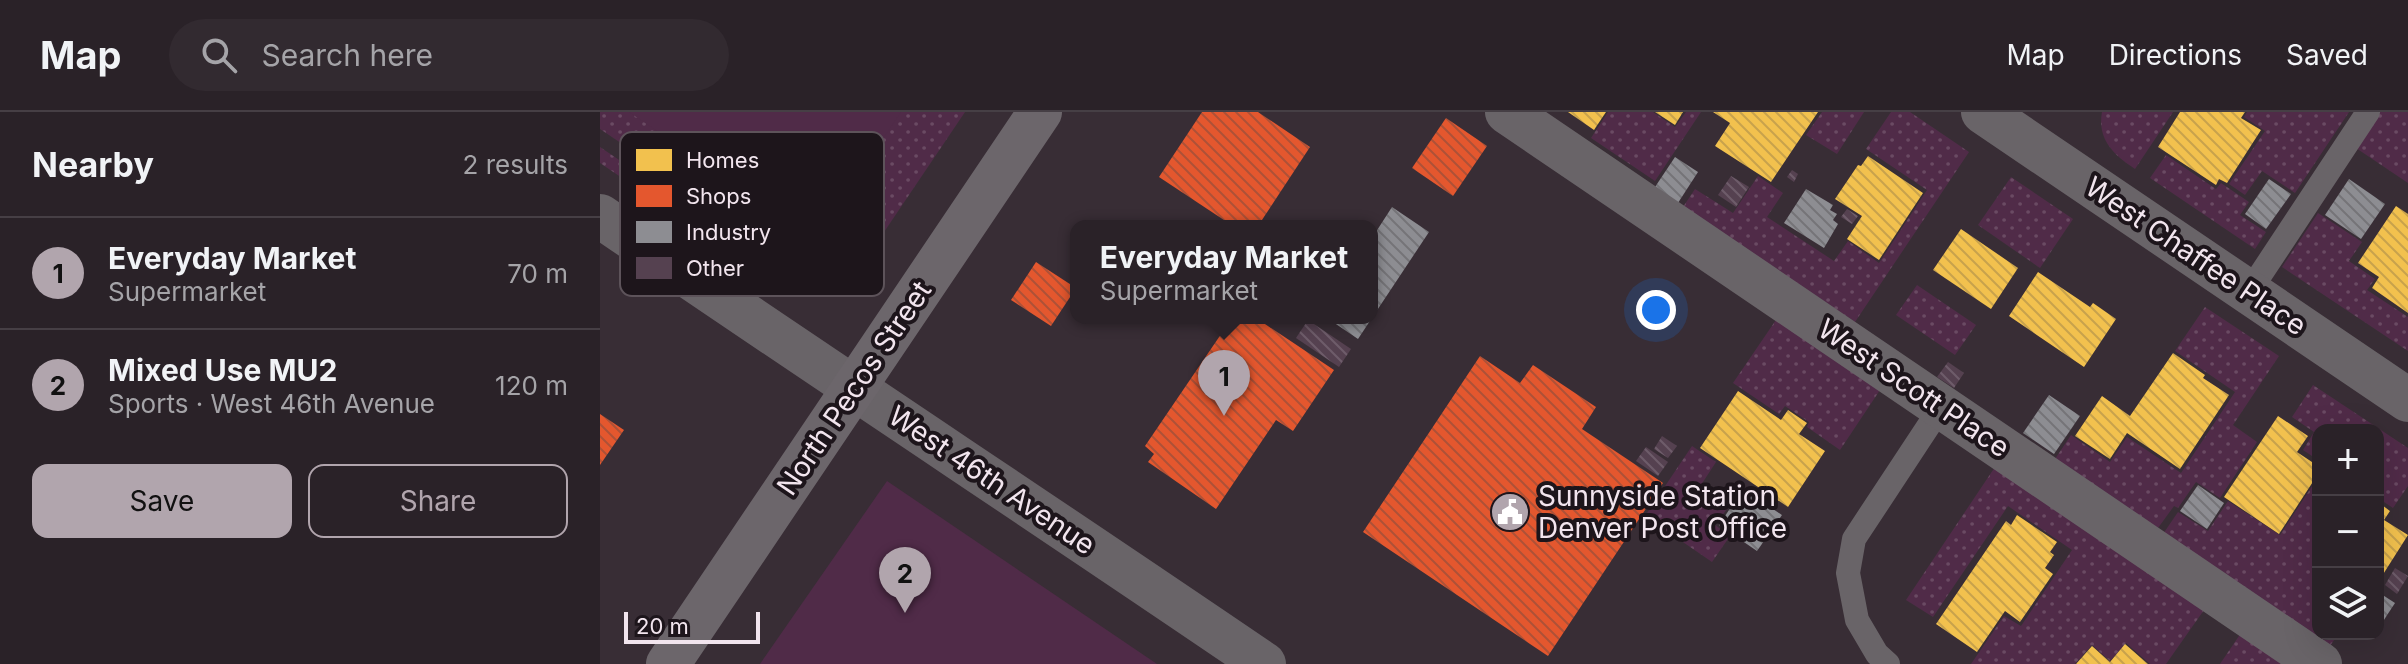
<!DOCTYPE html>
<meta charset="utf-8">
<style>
body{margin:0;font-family:Inter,sans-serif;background:#322a30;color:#f1f3f6}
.controls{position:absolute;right:24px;bottom:24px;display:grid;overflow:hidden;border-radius:16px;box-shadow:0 8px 32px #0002}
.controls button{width:72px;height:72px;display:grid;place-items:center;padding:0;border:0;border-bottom:2px solid #463f45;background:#2a2228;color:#f1f3f6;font:40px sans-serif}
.scale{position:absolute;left:24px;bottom:20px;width:136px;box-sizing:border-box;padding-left:8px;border:4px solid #f2e5ee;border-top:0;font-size:22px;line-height:28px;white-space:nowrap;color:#f2e5ee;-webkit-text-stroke:6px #1d151b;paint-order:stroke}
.you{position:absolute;left:1056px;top:198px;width:28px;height:28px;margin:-20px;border:6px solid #fff;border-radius:50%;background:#1a73e8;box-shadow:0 0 0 12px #1a73e833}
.badge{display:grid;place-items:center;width:52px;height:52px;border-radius:50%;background:#b1a5ad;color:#111;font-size:26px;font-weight:700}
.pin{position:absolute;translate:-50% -66px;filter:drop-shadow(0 2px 4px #0008)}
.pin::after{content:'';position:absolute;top:42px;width:28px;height:24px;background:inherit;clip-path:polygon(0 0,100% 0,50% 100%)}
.popup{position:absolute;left:470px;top:108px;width:308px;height:104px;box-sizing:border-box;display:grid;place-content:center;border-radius:16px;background:#2a2228;filter:drop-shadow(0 2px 6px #0005);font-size:26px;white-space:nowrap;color:#a5a4a8}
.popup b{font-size:30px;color:#f1f3f6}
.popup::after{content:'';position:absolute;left:50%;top:100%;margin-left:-16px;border:16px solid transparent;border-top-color:#2a2228}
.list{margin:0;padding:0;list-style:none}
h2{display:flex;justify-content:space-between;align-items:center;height:104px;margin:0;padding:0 32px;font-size:34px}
h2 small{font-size:26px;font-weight:400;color:#a5a4a8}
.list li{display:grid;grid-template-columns:52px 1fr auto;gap:24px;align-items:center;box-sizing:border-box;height:112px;padding:0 32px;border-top:2px solid #463f45}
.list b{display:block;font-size:30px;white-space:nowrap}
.list p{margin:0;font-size:26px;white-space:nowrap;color:#a5a4a8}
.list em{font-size:26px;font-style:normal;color:#a5a4a8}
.actions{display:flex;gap:16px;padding:24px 32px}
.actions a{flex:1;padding:18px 0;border:2px solid #b1a5ad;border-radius:16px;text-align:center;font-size:28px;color:#b1a5ad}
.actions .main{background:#b1a5ad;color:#111}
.icon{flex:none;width:44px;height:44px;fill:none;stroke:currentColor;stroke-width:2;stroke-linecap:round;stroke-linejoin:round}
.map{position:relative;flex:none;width:1808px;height:552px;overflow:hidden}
header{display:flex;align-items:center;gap:48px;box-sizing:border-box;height:112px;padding:0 40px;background:#2a2228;border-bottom:2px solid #463f45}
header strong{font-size:38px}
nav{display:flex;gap:44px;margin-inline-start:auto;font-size:28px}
.search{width:560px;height:72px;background:#322a30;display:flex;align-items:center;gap:20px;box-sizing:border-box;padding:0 28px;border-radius:44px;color:#a5a4a8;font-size:30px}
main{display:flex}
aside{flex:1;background:#2a2228}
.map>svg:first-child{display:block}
.grass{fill:url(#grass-dots)}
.park{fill:#502b48}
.homes{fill:url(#homes-back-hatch)}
.shops{fill:url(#shops-back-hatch)}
.industry{fill:url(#industry-back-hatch)}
.building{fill:url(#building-back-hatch)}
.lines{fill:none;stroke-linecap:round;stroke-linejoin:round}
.service{stroke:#696468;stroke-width:24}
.minor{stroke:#696468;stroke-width:44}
.tertiary{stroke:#696468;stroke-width:44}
.secondary{stroke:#6c666b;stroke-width:44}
.labels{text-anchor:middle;stroke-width:8;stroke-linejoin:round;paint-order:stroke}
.street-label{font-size:28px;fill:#f2e5ee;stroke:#1d151b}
.poi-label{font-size:28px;fill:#f2e5ee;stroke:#1d151b;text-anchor:start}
.key{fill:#1d151b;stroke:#5d535a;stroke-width:2}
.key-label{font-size:22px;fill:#f2e5ee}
</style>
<header>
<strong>Map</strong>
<div class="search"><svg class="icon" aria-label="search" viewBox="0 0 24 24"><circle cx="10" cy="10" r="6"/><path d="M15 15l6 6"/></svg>Search here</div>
<nav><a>Map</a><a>Directions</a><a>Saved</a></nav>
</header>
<main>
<aside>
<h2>Nearby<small>2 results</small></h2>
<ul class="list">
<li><span class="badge">1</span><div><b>Everyday Market</b><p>Supermarket</p></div><em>70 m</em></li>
<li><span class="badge">2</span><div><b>Mixed Use MU2</b><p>Sports · West 46th Avenue</p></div><em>120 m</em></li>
</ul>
<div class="actions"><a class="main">Save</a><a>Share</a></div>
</aside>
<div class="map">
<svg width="1808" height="552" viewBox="0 0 1808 552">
<defs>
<pattern id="grass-dots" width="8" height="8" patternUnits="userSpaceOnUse" patternTransform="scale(2)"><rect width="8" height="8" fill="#502b48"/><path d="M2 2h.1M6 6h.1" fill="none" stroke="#6a4a63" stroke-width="1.8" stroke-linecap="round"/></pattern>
<pattern id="homes-back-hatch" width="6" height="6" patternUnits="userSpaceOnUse" patternTransform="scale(2)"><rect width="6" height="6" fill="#f2c14e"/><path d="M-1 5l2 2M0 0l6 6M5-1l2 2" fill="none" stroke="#c8a24c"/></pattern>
<pattern id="shops-back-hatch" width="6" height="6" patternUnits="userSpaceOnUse" patternTransform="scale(2)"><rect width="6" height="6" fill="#e4572e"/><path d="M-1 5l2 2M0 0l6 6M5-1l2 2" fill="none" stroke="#ae5137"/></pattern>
<pattern id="industry-back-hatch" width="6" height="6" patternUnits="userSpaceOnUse" patternTransform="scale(2)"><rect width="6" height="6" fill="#8d8d92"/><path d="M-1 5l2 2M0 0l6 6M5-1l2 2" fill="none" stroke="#757478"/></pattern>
<pattern id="building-back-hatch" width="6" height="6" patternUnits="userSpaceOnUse" patternTransform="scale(2)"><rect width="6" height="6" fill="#554150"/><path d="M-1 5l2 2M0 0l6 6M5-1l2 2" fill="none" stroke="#6e5c6a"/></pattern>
</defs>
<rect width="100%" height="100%" fill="#382d35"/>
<g class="grass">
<path d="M0,0H365L253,166L226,169L0,17Z"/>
<path d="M1008,0H1053L1075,15L1086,0H1101L1055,69L991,26Z"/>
<path d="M1222,0H1264L1237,42L1206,23Z"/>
<path d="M1291,0H1310L1369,40L1255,210L1083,95L1095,77L1133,101L1158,64L1183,81L1167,105L1234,149L1248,129L1279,151L1327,78L1266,37Z"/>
<path d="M1502,0H1573L1535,57C1514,43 1497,28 1502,0Z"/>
<path d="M1647,0H1749L1695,81L1662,59L1645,83L1629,72L1665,19L1644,5Z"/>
<path d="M1776,0H1808V71L1753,34Z"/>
<path d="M0,35L205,174L198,185L0,51Z"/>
<path d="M1566,43L1616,77L1621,71L1649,90L1640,103L1666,120L1655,137L1550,66Z"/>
<path d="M1411,65L1473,107L1440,156L1378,113Z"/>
<path d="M1718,101L1762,130L1749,149L1775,167L1767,178L1808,205V239L1682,155Z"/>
<path d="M1317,173L1376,213L1355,243L1296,203Z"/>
<path d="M1605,195L1679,244L1633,313L1657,330L1620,386L1596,370L1578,396L1574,394L1558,416L1455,347L1471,323L1510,350L1527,325L1581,361L1635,280L1575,239Z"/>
<path d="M1178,205L1282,275L1240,338L1207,315L1209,310L1185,294L1179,302L1133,271Z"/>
<path d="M1713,273L1808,336V374L1793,396L1778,386V318H1718V348L1703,338L1714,320L1692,305Z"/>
<path d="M1092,334L1116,350L1101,373L1130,393L1115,413L1130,424L1112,450L1045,404Z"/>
<path d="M1395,355L1604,498L1566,552H1550L1526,531L1510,549L1492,533L1475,552H1371L1404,504L1421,514L1472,438L1408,394L1333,505L1306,488Z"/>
<path d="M1718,365V522H1738L1730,534L1563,422L1578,400L1608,419L1628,389L1680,423Z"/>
<path d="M1641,521L1688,552H1620Z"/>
</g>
<g class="park">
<path d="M29,0H301L215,126Z"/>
<path d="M287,369L557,552H160Z"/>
</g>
<g class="homes">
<path d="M968,0H1006L994,18Z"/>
<path d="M1055,0H1083L1075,13Z"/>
<path d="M1113,0H1218L1171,70L1115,34L1130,11Z"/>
<path d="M1580,0H1645L1641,6L1661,18L1627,71L1619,67L1616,73L1558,35Z"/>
<path d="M1268,44L1323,81L1279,148L1247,127L1262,104L1235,87L1258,53L1261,54Z"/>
<path d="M1796,94L1808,102V201L1772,176L1779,165L1758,151Z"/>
<path d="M1361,117L1418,156L1391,197L1333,158Z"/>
<path d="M1438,160L1490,195L1493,191L1516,207L1484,255L1409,204Z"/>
<path d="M1573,241L1605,263L1603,266L1629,283L1580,357L1527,321L1510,347L1475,324L1502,284L1530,304Z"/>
<path d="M1138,279L1181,308L1188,298L1207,311L1199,322L1225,339L1188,395L1100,336Z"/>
<path d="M1678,304L1708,324L1697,340L1718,354V362L1679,422L1624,385Z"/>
<path d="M1778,390L1790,399L1784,408L1808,423L1782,464L1778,461Z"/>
<path d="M1417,403L1457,430L1450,440L1454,443L1445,456L1453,462L1420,510L1405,499L1377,540L1336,512L1406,409L1411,413Z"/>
<path d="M1525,532L1548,552H1476L1492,534L1510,550Z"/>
</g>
<g class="shops">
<path d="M602,0H658L710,35L658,114H633L559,65Z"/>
<path d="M846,6L887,34L853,84L812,56Z"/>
<path d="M436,150L476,176L451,214L411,188Z"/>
<path d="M632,206H656L734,258L693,319L676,308L616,397L548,350L554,342L545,334Z"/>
<path d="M880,244L920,271L933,253L996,295L982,317L1063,371L948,544L763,420Z"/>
<path d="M0,302L24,318L0,353Z"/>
</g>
<g class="industry">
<path d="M1075,45L1098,60L1076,94L1053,78Z"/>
<path d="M1669,67L1691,82L1666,117L1645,102Z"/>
<path d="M1749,67L1785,92L1761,127L1725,103Z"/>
<path d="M1206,77L1233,93L1230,98L1237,102L1233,108L1238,112L1224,136L1184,111Z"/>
<path d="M792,95L829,120L758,227L727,206H772V126Z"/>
<path d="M1449,283L1480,304L1454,342L1423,321Z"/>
<path d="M1598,373L1624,391L1607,417L1580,399Z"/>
<path d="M1143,377L1182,403L1157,439L1119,413Z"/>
<path d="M1778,480L1795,491L1778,517Z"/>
</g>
<g class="building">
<path d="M1192,58L1198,62L1194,70L1187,65Z"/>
<path d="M1131,64L1149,75L1136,95L1118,83Z"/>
<path d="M1247,97L1258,104L1252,112L1241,105Z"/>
<path d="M708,208L751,237L739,255L696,226Z"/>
<path d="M1348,250L1364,261L1354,276L1337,265Z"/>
<path d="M1062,324L1077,334L1068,346L1054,337Z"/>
<path d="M1046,335L1068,350L1058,364L1036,349Z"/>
<path d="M1795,456L1808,464L1797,482L1785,473Z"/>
</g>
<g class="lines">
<g class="service">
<path d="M1649,180L1768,0"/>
<path d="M1288,552L1277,542L1257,508L1248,461L1254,427L1341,295"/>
</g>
<g class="minor">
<path d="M907,0L1720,552"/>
<path d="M1383,0L1808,288"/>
</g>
<path class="tertiary" d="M0,104C220,255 444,402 664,552"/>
<path class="secondary" d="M68,552L440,0"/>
</g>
<defs>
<symbol id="civic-disc" viewBox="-11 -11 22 22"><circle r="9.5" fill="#b1a5ad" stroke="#1d151b"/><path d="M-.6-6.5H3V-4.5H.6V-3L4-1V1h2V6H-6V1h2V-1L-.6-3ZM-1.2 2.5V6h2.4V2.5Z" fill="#fff"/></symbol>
</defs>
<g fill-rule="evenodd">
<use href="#civic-disc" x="888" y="378" width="44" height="44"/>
</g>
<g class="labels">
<g class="street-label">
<text transform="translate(1596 144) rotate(34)" y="10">West Chaffee Place</text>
<text transform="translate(254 276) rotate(-56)" y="10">North Pecos Street</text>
<text transform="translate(1314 276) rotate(34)" y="10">West Scott Place</text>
<text transform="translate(392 368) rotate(34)" y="10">West 46th Avenue</text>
</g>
<g class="poi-label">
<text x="938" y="394">Sunnyside Station<tspan x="938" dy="32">Denver Post Office</tspan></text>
</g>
</g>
<rect x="20" y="20" width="264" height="164" rx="12" class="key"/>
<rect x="36" y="37" width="36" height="22" fill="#f2c14e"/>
<rect x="36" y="73" width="36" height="22" fill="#e4572e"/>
<rect x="36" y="109" width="36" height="22" fill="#8d8d92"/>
<rect x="36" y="145" width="36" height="22" fill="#554150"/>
<g class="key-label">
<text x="86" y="56">Homes</text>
<text x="86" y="92">Shops</text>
<text x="86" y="128">Industry</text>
<text x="86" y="164">Other</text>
</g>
</svg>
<div class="controls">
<button>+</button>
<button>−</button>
<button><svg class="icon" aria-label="layers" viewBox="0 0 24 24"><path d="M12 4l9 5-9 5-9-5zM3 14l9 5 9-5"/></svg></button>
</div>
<div class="scale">20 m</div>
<div class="you"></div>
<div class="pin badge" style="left:624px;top:304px">1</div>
<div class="popup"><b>Everyday Market</b>Supermarket</div>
<div class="pin badge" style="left:305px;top:501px">2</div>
</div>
</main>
